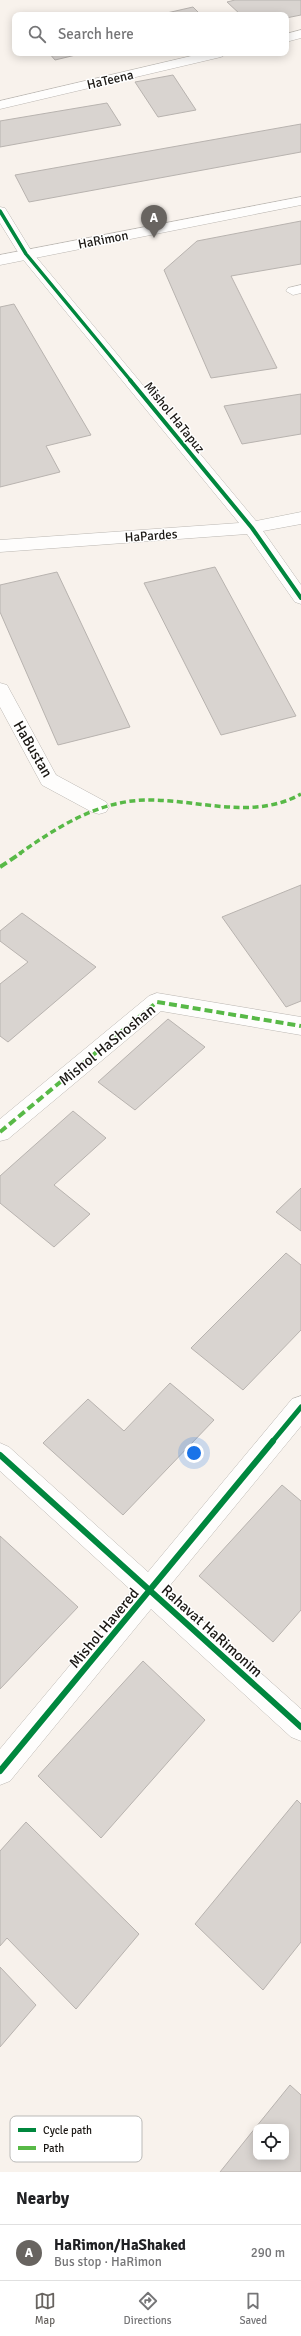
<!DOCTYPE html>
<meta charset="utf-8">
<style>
body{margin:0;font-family:Signika,sans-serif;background:#f6f6f6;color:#202124}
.controls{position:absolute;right:12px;bottom:12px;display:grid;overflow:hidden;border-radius:8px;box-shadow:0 2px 10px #0003}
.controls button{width:36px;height:36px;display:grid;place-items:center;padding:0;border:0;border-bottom:1px solid #e0e0e0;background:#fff;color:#202124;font:20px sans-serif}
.you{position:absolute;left:194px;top:1453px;width:14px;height:14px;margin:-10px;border:3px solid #fff;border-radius:50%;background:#1a73e8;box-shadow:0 0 0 6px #1a73e833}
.badge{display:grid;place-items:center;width:26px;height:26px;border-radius:50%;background:#686460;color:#fff;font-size:13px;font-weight:700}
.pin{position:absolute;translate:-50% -33px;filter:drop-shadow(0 1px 2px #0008)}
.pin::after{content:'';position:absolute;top:21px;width:14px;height:12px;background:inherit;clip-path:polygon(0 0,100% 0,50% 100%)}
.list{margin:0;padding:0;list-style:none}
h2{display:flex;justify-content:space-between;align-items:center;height:52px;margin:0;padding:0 16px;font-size:17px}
h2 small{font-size:13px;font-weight:400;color:#757577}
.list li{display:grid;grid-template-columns:26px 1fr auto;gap:12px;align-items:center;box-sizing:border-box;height:56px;padding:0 16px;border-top:1px solid #e0e0e0}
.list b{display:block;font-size:15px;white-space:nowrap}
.list p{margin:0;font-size:13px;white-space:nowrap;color:#757577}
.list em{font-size:13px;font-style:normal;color:#757577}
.icon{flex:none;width:22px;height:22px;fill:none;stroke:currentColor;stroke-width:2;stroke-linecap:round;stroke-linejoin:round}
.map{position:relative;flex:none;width:301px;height:2172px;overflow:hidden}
.search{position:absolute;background:#fff;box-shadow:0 2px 10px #0003;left:12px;right:12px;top:12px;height:44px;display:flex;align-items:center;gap:10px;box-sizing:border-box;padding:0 14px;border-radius:8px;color:#757577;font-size:15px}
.sheet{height:108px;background:#fff}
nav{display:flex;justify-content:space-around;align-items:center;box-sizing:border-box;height:56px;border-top:1px solid #e0e0e0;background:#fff;font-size:11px;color:#757577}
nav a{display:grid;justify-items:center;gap:2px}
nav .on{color:#686460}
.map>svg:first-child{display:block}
.building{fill:#d9d4d0;stroke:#b8b3af}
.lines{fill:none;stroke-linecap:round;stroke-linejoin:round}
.lane-casing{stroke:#bbb7b2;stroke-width:1}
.street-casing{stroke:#bbb7b2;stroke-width:1}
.secondary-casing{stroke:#bbb7b2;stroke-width:1}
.lane{fill:#fefdfc;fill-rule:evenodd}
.street{fill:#fefdfc;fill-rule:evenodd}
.secondary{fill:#fefdfc;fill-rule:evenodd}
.quiet-far1{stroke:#58b947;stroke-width:3.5;stroke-dasharray:6 3.5;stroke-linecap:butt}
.quiet{stroke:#58b947;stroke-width:4;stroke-dasharray:8 4;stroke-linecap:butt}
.cycleway-far3-casing{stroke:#fff;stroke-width:5}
.cycleway-far2-casing{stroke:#fff;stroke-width:6}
.cycleway-far1-casing{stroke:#fff;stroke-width:8}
.cycleway-casing{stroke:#fff;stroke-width:9}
.cycleway-far3{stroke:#00873e;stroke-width:3.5}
.cycleway-far2{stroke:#00873e;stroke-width:4}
.cycleway-far1{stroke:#00873e;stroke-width:5}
.cycleway{stroke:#00873e;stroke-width:6}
.labels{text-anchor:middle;stroke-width:3;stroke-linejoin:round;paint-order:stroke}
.far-street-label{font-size:13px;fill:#1b1814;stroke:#fff}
.street-label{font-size:15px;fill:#1b1814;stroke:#fff}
.key{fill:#fff;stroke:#bbbab8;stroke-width:1}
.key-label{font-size:11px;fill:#1b1814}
</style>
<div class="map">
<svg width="301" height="2172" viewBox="0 0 301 2172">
<rect width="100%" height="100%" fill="#f8f2ec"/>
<g class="building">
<path d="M235,0H301V15L286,18V15H241L227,2Z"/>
<path d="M193,7L201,15H158Z"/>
<path d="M49,53H84L55,60Z"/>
<path d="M173,75L196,110L158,117L135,82Z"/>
<path d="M107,103L121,125L0,147V121Z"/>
<path d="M301,124V152L29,202L15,175Z"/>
<path d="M301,221V264L231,276L277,368L211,378L164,270L197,241Z"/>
<path d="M14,304L91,435L46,446L60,472L0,487V307Z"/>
<path d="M301,394V434L242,444L224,406Z"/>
<path d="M215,567L296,716L221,735L144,583Z"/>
<path d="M57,572L130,727L58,745L0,612V585Z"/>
<path d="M301,885V1001L286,1007L222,917Z"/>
<path d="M22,913L96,967L8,1042L0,1036V984L28,962L0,941V931Z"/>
<path d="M168,1019L205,1047L135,1110L98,1082Z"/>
<path d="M73,1111L106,1138L54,1185L90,1214L54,1247L0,1203V1176Z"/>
<path d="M301,1188V1231L276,1212Z"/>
<path d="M286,1253L301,1265V1330L243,1390L191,1348Z"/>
<path d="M170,1383L214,1420L123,1515L43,1443L88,1399L124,1431Z"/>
<path d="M282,1485L301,1501V1610L273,1642L199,1576Z"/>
<path d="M0,1536L78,1607L0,1689Z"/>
<path d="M143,1661L205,1720L101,1838L38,1776Z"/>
<path d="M297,1800L301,1804V1942L263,1990L195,1924Z"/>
<path d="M26,1822L139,1934L76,2009L7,1938L0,1946V1851Z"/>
<path d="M0,1967L36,2005L0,2047Z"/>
<path d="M290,2085L301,2095V2172H220L256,2127V2157H286V2127H256Z"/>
</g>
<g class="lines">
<defs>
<path id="lane" d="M301,285V293L293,295L286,291L288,288Z"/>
<g id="street">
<path d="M301,30V38L286,42V34Z"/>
<path d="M204,53H228L221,57L0,109V101Z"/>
<path d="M0,207L5,208L32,252L256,521L301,512V524L263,531L301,585V604L295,602L247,534L0,552V540L239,523L21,257L0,223Z"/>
<path d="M0,683L7,685L56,775L106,802L109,807L106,812L99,814L92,812L42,785L0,707Z"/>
<path d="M157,993L301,1017V1035L161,1011L8,1139L0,1141V1119L149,996Z"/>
<path d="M301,1396V1426L167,1589L301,1709V1741L291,1737L151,1609L10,1781L0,1785V1749L132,1591L0,1471V1443L9,1447L148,1572L292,1399Z"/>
</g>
<path id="secondary" d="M301,197V205L0,265V255Z"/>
</defs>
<use href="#lane" class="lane-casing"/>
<use href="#street" class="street-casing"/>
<use href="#secondary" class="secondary-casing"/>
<use href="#lane" class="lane"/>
<use href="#street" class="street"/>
<use href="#secondary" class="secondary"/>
<path class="quiet-far1" d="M19,854C57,827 98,801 146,800C197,799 253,821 301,794"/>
<g class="quiet">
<path d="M0,867L21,853"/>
<path d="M0,1132L157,1002L301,1026"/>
</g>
<defs>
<path id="cycleway-far3" d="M0,211L26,254L131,381"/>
<path id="cycleway-far2" d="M130,380L252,528L301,598"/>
<path id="cycleway-far1" d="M272,1442L301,1407"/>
<g id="cycleway">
<path d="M0,1455L301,1727"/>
<path d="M0,1771L273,1441"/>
</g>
</defs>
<use href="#cycleway-far3" class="cycleway-far3-casing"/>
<use href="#cycleway-far2" class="cycleway-far2-casing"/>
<use href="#cycleway-far1" class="cycleway-far1-casing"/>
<use href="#cycleway" class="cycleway-casing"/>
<use href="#cycleway-far3" class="cycleway-far3"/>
<use href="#cycleway-far2" class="cycleway-far2"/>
<use href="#cycleway-far1" class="cycleway-far1"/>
<use href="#cycleway" class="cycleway"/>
</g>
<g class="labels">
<g class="far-street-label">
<text transform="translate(110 79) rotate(-13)" y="5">HaTeena</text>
<text transform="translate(103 239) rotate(-11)" y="5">HaRimon</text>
<text transform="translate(175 417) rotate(51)" y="5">Mishol HaTapuz</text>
<text transform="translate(151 535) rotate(-4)" y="5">HaPardes</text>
</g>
<g class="street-label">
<text transform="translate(33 749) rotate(60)" y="5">HaBustan</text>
<text transform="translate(107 1045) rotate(-39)" y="5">Mishol HaShoshan</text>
<text transform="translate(104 1628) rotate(-50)" y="5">Mishol Havered</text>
<text transform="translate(212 1631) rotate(42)" y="5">Rahavat HaRimonim</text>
</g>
</g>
<rect x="10" y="2116" width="132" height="46" rx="6" class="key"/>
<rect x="18" y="2128" width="18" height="4" fill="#00873e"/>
<rect x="18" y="2146" width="18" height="4" fill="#58b947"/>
<g class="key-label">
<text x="43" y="2134">Cycle path</text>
<text x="43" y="2152">Path</text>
</g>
</svg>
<div class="controls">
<button><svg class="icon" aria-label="locate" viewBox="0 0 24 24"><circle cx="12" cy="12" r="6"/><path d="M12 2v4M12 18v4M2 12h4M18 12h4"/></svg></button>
</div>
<div class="you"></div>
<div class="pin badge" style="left:154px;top:238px">A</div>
<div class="search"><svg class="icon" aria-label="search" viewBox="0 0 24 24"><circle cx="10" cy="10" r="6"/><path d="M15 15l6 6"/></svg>Search here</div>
</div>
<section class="sheet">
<h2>Nearby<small></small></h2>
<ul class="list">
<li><span class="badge">A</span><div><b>HaRimon/HaShaked</b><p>Bus stop · HaRimon</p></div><em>290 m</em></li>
</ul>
</section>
<nav>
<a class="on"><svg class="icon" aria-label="map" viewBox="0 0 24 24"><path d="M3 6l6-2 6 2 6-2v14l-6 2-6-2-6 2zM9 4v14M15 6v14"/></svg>Map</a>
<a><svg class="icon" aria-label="directions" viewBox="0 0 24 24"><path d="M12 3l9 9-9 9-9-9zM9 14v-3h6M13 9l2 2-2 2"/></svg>Directions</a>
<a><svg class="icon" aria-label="saved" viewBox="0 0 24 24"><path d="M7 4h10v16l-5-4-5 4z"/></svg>Saved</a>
</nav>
